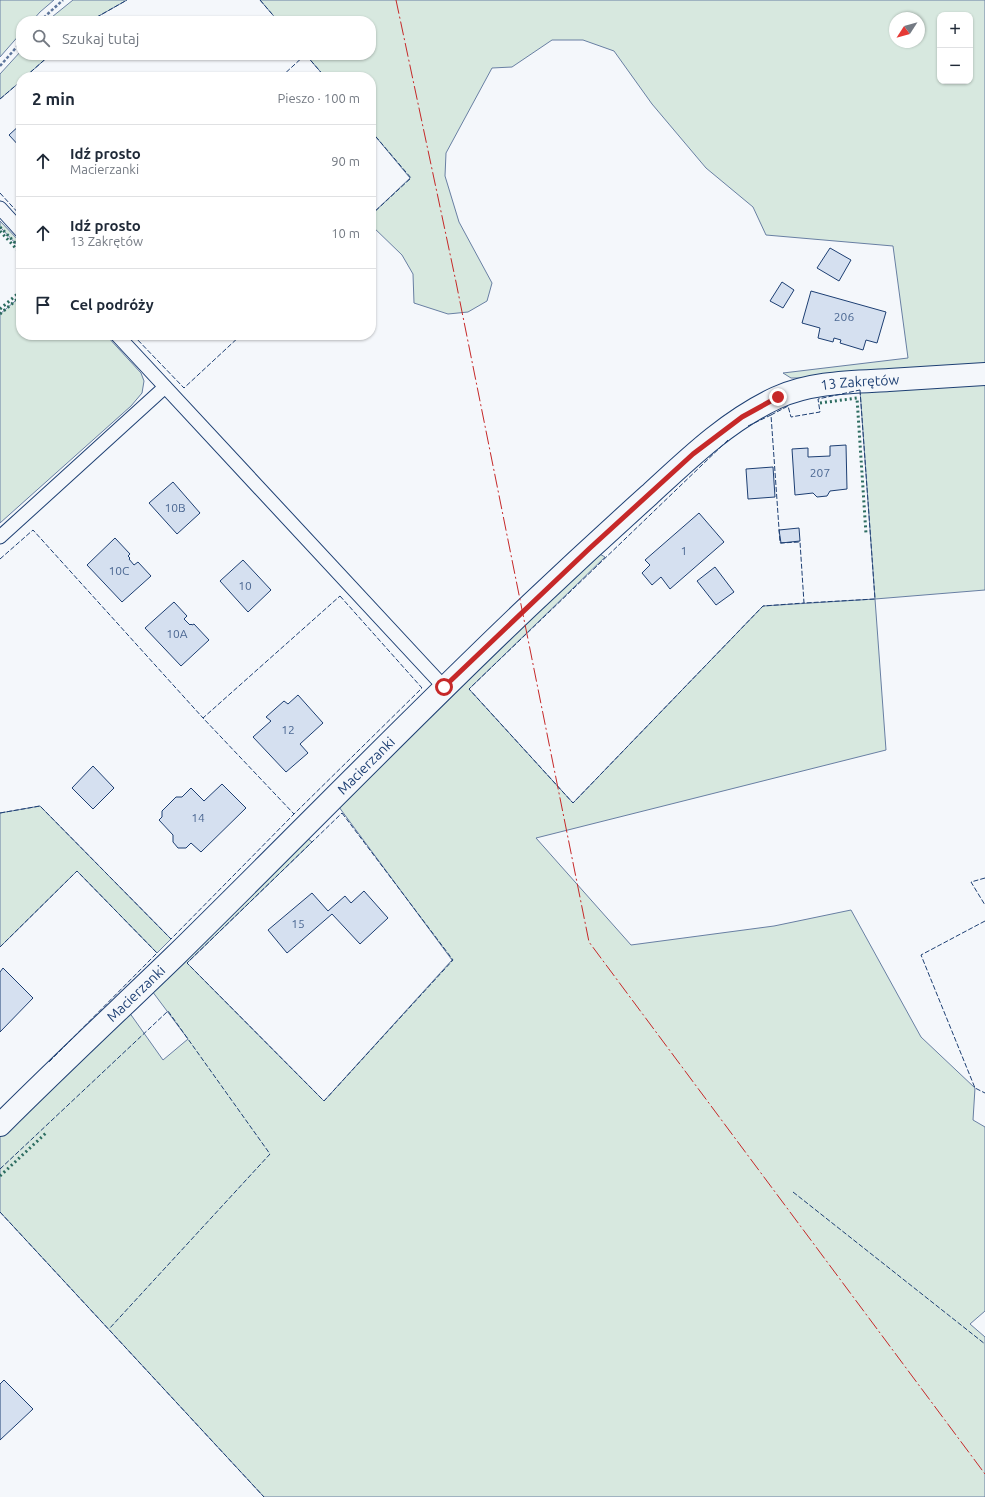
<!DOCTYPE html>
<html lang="pl">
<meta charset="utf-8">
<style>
body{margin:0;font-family:Ubuntu,sans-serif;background:#f2f2f3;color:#1f2937}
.controls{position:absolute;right:12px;top:12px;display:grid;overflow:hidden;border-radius:8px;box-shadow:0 1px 3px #0004}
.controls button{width:36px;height:36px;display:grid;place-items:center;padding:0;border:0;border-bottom:1px solid #e0e1e3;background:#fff;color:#1f2937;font:20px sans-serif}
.compass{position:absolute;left:889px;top:12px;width:36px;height:36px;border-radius:50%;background:#fff;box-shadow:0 1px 3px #0004;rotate:234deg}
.stop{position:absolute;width:12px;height:12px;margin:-9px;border:3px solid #c62828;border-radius:50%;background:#fff}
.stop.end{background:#c62828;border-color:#fff;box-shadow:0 1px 4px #0008}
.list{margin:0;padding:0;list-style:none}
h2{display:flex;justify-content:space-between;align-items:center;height:52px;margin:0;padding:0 16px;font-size:17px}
h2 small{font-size:13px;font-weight:400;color:#747a83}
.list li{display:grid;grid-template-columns:26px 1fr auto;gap:12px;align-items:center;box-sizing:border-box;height:72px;padding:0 16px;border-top:1px solid #e0e1e3}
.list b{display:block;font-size:15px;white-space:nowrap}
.list p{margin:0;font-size:13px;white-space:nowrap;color:#747a83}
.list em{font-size:13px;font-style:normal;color:#747a83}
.icon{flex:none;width:22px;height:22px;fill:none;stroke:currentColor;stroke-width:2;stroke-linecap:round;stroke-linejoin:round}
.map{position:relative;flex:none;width:985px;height:1497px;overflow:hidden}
.search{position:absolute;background:#fff;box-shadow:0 1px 3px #0004;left:16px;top:16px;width:360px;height:44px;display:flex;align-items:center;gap:10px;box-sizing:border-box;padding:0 14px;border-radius:16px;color:#747a83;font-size:15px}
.panel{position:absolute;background:#fff;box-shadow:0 1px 3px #0004;left:16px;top:72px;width:360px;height:268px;border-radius:16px}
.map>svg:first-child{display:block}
.green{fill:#d7e8df;stroke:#687fa3;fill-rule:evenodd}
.building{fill:#d5e0f0;stroke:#1d3f73}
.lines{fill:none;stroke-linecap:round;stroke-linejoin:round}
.service-casing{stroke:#1d3f73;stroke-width:15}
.minor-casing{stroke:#1d3f73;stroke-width:24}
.path{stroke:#5e769c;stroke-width:2.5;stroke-dasharray:3 2;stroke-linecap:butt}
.service{stroke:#f4f7fb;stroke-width:13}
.minor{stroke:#f4f7fb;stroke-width:22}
.hedge{stroke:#2c6c60;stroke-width:3;stroke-dasharray:2 3;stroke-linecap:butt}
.fence{stroke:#1d3f73;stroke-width:1;stroke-dasharray:5 2;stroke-linecap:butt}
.power{stroke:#c62828;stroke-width:1;stroke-dasharray:14 3 2 3;stroke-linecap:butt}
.route{stroke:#c62828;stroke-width:5}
.labels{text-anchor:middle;stroke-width:3;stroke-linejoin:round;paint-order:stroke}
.number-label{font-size:12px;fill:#4b6792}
.street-label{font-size:14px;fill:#1d3f73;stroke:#f4f7fb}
</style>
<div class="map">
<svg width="985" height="1497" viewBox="0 0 985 1497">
<rect width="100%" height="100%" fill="#f4f7fb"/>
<g class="green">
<path d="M0,0H54L40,12L32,21H21V33L0,57Z"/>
<path d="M73,0H127L90,21H47Z"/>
<path d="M260,0H985V365L818,378H791L783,373L908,358L893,246L766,235L753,207L706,168L652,104L614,51L583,40H552L512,67L492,68L446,153L445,176L459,222L492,283L487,301L468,312L448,314L414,303L413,274L402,255L371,225V215L410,178L371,131V77H325L306,55H371V21H278ZM940,15H970V81H940ZM895,18H919V42H895Z"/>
<path d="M21,51V55H50L25,77H21V81L0,99V74Z"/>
<path d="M0,221L21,243V249L0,227Z"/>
<path d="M21,296V335H106L141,373L144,381L142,393L131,406L0,523V314Z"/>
<path d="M985,384V590L875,599L886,750L536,838L631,945L774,926L851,910L921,1037L975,1088L973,1120L985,1127V1311L970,1324L985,1337V1497H264L0,1212V1134L129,1012L163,1060L188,1039L152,991L307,838L312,842L187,963L324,1101L452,960L336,803L598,553L605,557L469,689L573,803L763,606L875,599L860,390Z"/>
<path d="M40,806L171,939L157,953L77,871L0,947V813Z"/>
</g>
<g class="building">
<path d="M21,124V148L9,135Z"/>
<path d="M830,248L851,260L839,281L817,268Z"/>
<path d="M782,282L794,290L783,308L770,301Z"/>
<path d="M811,291L886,312L877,343L866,340L863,350L840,343L841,340L834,338L833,342L818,338L820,328L802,323Z"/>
<path d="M846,445L847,489L830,491L827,496L817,497L813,493L795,495L792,449L808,448V457L830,456V446Z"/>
<path d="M773,467L775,497L748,499L746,469Z"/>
<path d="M173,482L200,513L177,534L149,503Z"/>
<path d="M699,513L724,542L670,589L661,577L652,585L642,573L650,565L645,560Z"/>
<path d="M799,528L800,541L781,543L779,530Z"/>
<path d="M115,538L130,554L128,556L130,558L129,559L134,565L138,562L151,576L122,602L87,565Z"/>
<path d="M243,560L271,590L248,612L220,581Z"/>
<path d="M715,567L734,592L716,605L697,581Z"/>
<path d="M174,602L187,616L184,619L190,625L191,624L192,625L194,624L209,640L181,666L145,628Z"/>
<path d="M298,695L323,723L300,744L308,753L286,772L253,737L271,721L266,717L284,701L288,704Z"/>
<path d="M93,766L114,788L93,809L72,788Z"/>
<path d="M222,784L246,808L201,852L191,843L186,848H178L173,842V835L159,820L162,817V811L176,797H182L191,788L204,801Z"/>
<path d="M364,891L388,918L360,944L332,914L287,953L268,930L312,893L328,911L345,896L351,903Z"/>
<path d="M3,968L33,998L0,1032V972Z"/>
<path d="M4,1380L33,1409L0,1440V1384Z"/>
</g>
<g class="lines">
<defs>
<g id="service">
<path d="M0,208L21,231"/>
<path d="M117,335L444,687"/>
<path d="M0,537L165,387"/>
</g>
<g id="minor">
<path id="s1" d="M0,1125C58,1067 117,1012 175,956C294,839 410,719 531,604C570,567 609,531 649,495C688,459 727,421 776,398C810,382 852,382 889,380C921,378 953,376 985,374"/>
</g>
</defs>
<use href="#service" class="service-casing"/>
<use href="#minor" class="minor-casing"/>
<g class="path">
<path d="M40,21L63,0"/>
<path d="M0,66L21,42"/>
</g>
<use href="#service" class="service"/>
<use href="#minor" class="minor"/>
<g class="hedge">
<path d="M0,227L21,249"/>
<path d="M0,231L21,254"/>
<path d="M0,309L21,291"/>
<path d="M0,314L21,296"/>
<path d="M820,403L857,398L866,534"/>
<path d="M0,1176L46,1133"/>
</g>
<g class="fence">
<path d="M260,0L278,21"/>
<path d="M90,21L127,0"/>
<path d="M306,55L325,77"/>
<path d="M25,77L50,55"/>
<path d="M281,77L305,55"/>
<path d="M0,99L21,81"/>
<path d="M371,131L411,178L371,215"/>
<path d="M0,193L21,216"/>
<path d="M133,335L184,388L241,335"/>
<path d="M860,390L875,599L804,603L800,542L780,543L771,415L788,406L791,417L820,412L818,399Z"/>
<path d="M748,426L771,415"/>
<path d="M728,440L469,689L573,803L763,606L804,603"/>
<path d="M0,559L33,530L203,718"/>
<path d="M340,596L422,688L294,814L203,718Z"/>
<path d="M0,813L40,806L171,939L294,814"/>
<path d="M342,813L453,960L324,1101L187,963Z"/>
<path d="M985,878L971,882L985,905"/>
<path d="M985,921L921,955L975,1088L985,1093"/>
<path d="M0,947L77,871L157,953L48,1063"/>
<path d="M0,1169L168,1011L270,1154L109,1329"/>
<path d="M793,1192L985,1344"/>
<path d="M0,1212L264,1497"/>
</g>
<path class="power" d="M396,0L456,282L589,942L985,1474"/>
</g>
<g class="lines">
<path class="route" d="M444,687L590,548L693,454L742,417L778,397"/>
</g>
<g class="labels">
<g class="number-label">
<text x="844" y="321">206</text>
<text x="820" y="477">207</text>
<text x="175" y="512">10B</text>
<text x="684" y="555">1</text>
<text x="119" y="575">10C</text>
<text x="245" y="590">10</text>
<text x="177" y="638">10A</text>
<text x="288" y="734">12</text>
<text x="198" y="822">14</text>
<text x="298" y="928">15</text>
</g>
<g class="street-label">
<text dy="5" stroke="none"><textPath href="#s1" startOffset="1151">13 Zakrętów</textPath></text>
<text dy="5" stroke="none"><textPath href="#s1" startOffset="513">Macierzanki</textPath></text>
<text dy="5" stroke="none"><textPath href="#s1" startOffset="189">Macierzanki</textPath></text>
</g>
</g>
</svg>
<div class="controls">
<button>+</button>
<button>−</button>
</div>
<svg class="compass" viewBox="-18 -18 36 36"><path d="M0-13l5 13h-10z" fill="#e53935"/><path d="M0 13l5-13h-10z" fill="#747a83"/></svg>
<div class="stop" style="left:444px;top:687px"></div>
<div class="stop end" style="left:778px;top:397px"></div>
<div class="search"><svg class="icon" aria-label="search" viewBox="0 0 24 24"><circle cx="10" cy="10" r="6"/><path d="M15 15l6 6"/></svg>Szukaj tutaj</div>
<section class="panel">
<h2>2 min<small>Pieszo · 100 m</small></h2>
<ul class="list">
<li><svg class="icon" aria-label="ahead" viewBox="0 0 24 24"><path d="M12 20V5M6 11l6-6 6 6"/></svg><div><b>Idź prosto</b><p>Macierzanki</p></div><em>90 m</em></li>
<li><svg class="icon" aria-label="ahead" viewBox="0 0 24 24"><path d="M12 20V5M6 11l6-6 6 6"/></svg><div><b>Idź prosto</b><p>13 Zakrętów</p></div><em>10 m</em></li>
<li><svg class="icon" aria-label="arrive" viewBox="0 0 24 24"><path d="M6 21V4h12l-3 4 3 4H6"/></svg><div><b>Cel podróży</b></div></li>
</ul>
</section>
</div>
